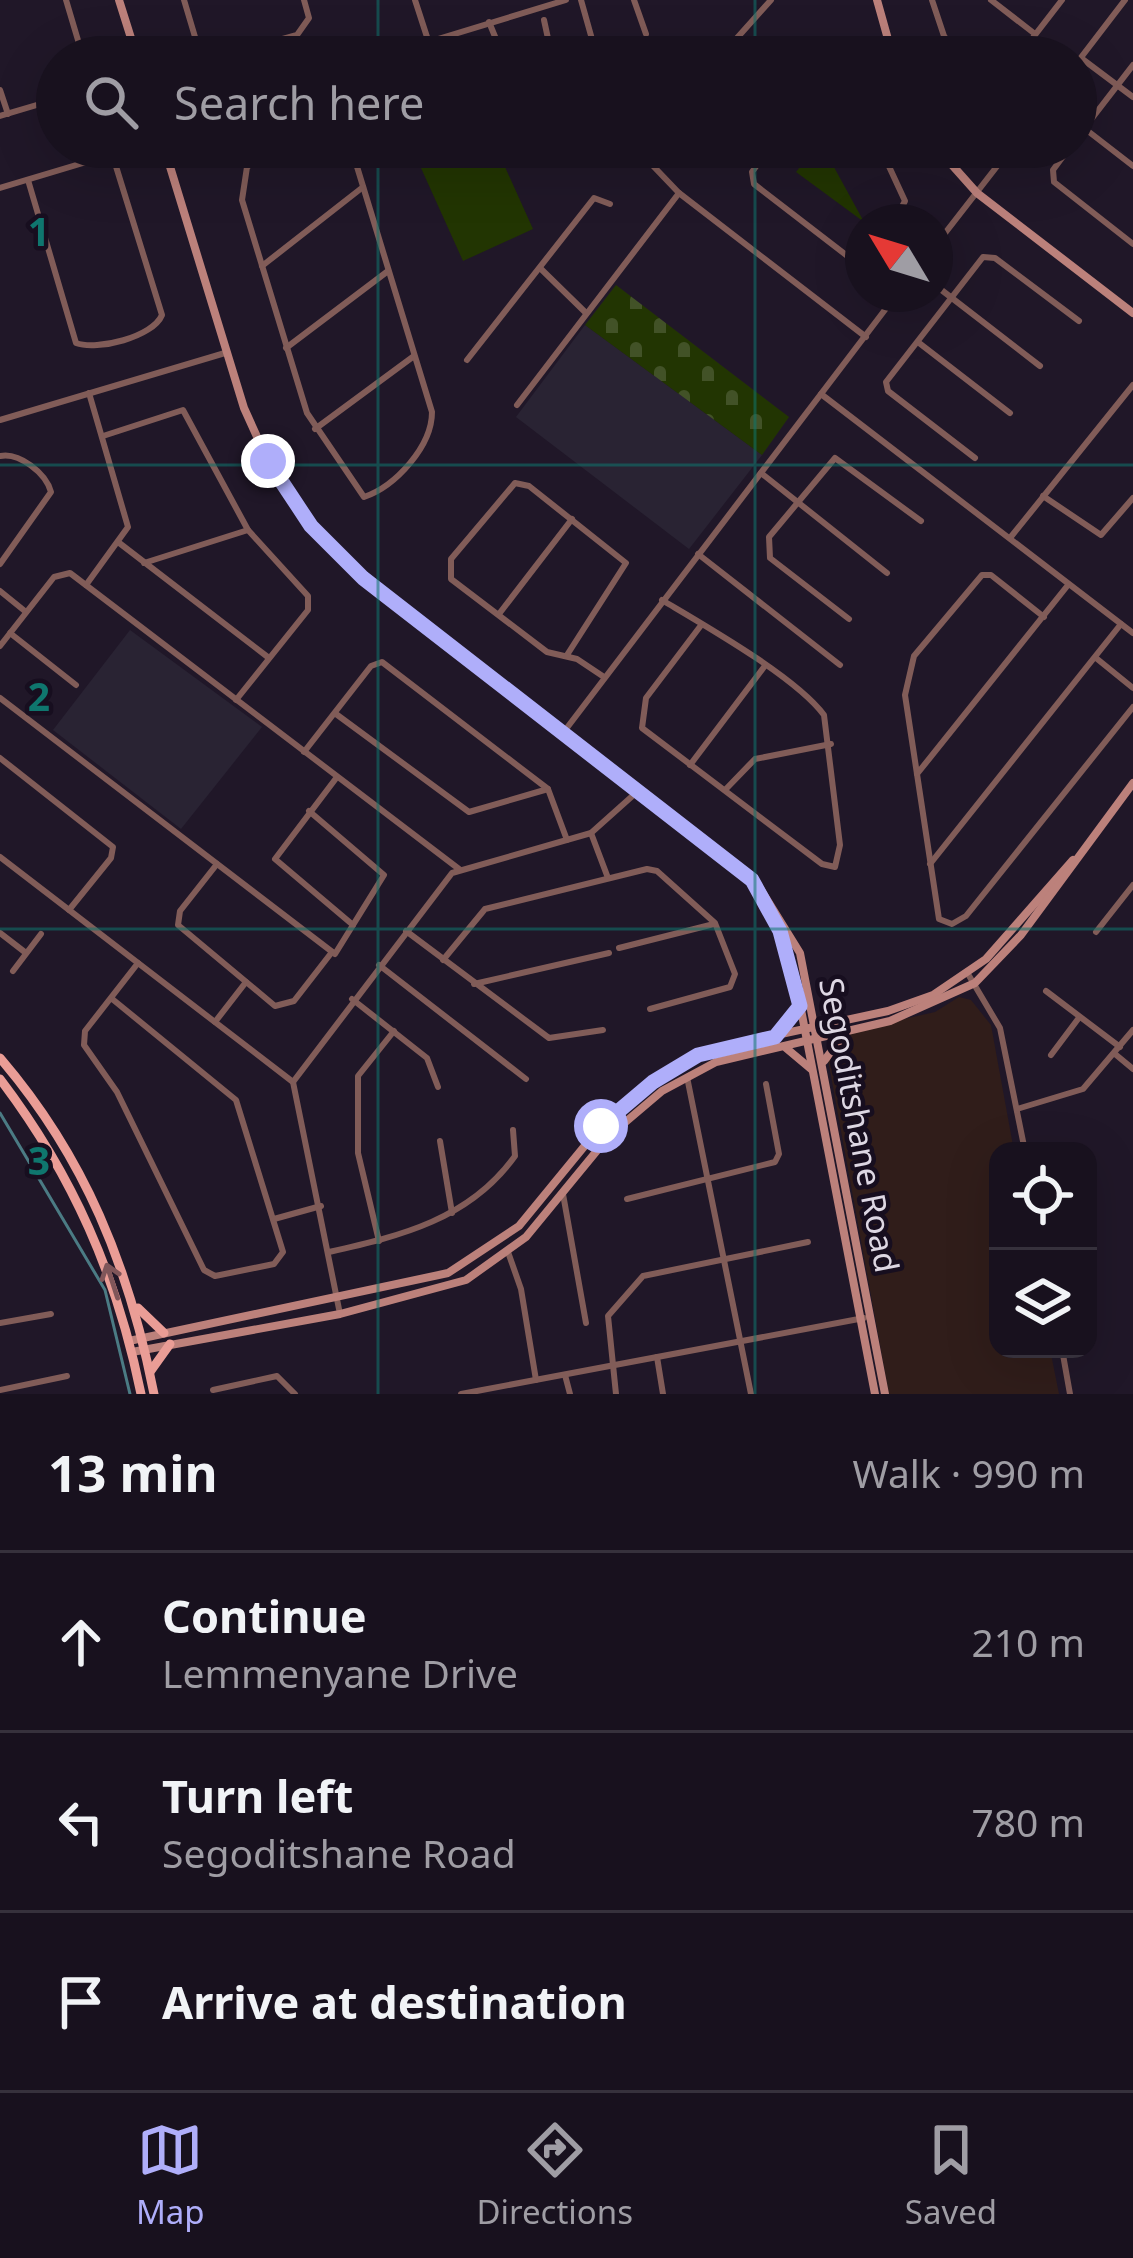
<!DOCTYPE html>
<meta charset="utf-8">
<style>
body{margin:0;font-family:"Noto Sans",sans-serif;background:#211a27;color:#f1f3f6}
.controls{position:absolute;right:36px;bottom:36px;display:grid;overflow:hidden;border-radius:24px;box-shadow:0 12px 48px #0002}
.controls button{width:108px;height:108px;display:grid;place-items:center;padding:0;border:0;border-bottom:3px solid #36313c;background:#18111e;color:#f1f3f6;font:60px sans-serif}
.compass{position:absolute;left:845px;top:204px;width:108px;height:108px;border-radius:50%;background:#18111e;box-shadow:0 12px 48px #0002;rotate:308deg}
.stop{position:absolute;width:36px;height:36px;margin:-27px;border:9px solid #afaefa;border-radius:50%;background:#fff}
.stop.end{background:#afaefa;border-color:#fff;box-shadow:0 3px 12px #0008}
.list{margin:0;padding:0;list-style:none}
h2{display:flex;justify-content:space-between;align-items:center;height:156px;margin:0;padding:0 48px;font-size:51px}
h2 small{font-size:39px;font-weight:400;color:#9f9da4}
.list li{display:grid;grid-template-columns:78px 1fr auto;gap:36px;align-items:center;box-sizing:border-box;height:180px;padding:0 48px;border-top:3px solid #36313c}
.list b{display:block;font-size:45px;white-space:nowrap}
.list p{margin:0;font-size:39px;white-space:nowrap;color:#9f9da4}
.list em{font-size:39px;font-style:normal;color:#9f9da4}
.icon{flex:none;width:66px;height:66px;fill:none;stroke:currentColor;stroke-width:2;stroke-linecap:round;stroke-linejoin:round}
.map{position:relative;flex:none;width:1133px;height:1394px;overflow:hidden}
.search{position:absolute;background:#18111e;box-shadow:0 12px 48px #0002;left:36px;right:36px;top:36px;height:132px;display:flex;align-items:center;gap:30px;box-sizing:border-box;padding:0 42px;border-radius:66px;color:#9f9da4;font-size:45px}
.sheet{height:696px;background:#18111e}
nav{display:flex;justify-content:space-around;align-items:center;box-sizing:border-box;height:168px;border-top:3px solid #36313c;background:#18111e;font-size:33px;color:#9f9da4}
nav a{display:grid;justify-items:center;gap:6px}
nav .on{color:#afaefa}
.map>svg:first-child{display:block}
.commercial{fill:#301d1a}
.education{fill:#292333}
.grass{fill:#223502}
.cemetery{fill:url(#cemetery-stones)}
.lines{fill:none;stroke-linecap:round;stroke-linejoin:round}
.stream{stroke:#4b7b84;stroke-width:3}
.street{stroke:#815c58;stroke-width:6}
.secondary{stroke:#bc817b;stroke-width:8}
.primary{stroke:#ea9d96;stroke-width:9}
.oneway{stroke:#80565a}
.route{stroke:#afaefa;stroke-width:15}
.grid{fill:none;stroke:#0f766e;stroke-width:3;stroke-opacity:0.55}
.labels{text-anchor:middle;stroke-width:9;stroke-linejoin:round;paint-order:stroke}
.street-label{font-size:33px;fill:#ddd7e3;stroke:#170e1f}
.grid-label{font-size:39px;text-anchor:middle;font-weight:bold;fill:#0f766e;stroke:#170e1f;stroke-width:9;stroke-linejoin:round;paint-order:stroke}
</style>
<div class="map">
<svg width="1133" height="1394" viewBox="0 0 1133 1394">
<defs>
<pattern id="cemetery-stones" width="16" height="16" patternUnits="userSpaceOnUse" patternTransform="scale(3)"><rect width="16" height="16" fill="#223502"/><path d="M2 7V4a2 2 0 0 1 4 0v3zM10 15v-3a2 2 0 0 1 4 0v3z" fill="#425227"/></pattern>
</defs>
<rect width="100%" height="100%" fill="#201728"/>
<path class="commercial" d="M959,997L971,1000L991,1025L1014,1151H998V1349H1050L1059,1394H889L827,1054L856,1030L935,1012Z"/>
<g class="education">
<path d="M585,325L762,455L689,549L516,417Z"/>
<path d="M130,630L262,727L181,829L53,730Z"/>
</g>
<g class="grass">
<path d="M466,147H496L533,229L463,261L421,168Z"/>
<path d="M816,147H823L864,222L796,172Z"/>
</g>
<path class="cemetery" d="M616,285L789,417L762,455L585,325Z"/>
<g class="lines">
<path class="stream" d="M0,1113L105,1290L130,1394"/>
<g class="street">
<path d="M66,0L83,57"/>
<path d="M184,0L201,57"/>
<path d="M415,0L428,40"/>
<path d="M581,0L597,57"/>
<path d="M634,0L646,34"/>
<path d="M932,0L944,36L958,57"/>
<path d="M991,0L1035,34"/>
<path d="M544,20L552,57"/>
<path d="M489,22L503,56"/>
<path d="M217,57L297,35L309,18L304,0"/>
<path d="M379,57L566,0"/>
<path d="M499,57L548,39"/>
<path d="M720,57L771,0"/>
<path d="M1018,57L1062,0"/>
<path d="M1081,58L1133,97"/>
<path d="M1076,64L1125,0"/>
<path d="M0,90L8,114"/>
<path d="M0,116L57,99"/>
<path d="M1084,128L1133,166"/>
<path d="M1076,139L1133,65"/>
<path d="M274,147L247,167L242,200L307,413L364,497C396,486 432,446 432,412L351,147"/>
<path d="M635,147L679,193L866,337"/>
<path d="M770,147L752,172L754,184L863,268"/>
<path d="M880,147L905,201L894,222"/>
<path d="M1070,147L1053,170L1054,182L1133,244"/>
<path d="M28,180L76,343C97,351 153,337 162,315L110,147"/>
<path d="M0,188L113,154"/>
<path d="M935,246L1012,147"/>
<path d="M262,266L363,187"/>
<path d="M540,268L586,313"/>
<path d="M935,285L1040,366"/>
<path d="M918,342L1010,413"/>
<path d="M286,348L388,271"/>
<path d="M467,360L594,198L610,204"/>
<path d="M821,394L1133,633"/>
<path d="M517,405L679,193"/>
<path d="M0,420L225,353"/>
<path d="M315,429L414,356"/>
<path d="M103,436L183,410L248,530L308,596V610L236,700"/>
<path d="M0,456C19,452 46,473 51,492L0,564"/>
<path d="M975,458L888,391L886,382L983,257L995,258L1079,321"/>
<path d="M761,473L887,573"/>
<path d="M1043,496L1101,535L1133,498"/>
<path d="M1010,538L1133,385"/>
<path d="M118,542L269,658"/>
<path d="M698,554L840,665"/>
<path d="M144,563L248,530"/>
<path d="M86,585L128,527L89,393"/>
<path d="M0,591L26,612"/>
<path d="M662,600C704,625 796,677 824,715L840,845L835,867L822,864L642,728L646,698L702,624"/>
<path d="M499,614L572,519"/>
<path d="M1044,617L991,575H982L914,656L905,695L939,919L952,924L966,916L1133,707"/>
<path d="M849,619L770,558L769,537L835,458L921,521"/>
<path d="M10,633L76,685"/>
<path d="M0,646L54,577L70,573L459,869"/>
<path d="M567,655L626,563L529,486L515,483L451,559V579L547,652L577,659L604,677"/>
<path d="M1096,658L1133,688"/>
<path d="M0,698L335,954L384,875L309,811"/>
<path d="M336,714L469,812L548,789"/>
<path d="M563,733L897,294"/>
<path d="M304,752L371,666L382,662L548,789L567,840"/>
<path d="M0,758L113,847L111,858L69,910"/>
<path d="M690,765L764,667"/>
<path d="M917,774L1068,585"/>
<path d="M337,777L275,859L353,925"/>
<path d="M725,790L755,759L831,744"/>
<path d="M591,833L608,878"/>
<path d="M0,857L293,1082L340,1314"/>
<path d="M217,864L180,911L178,925L275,1006L294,1001L332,952"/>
<path d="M930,864L1121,624"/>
<path d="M406,931L549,1038L603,1030"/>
<path d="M1096,932L1133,885"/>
<path d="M0,933L26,953"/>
<path d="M619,948L714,924"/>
<path d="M443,960L485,909L647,869L657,871L715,923L735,974L730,987L650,1009"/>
<path d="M379,965L526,1079"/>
<path d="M13,971L41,934"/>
<path d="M968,974L1000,1028L1025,1151"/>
<path d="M474,984L609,953"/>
<path d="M1046,991L1120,1047"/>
<path d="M111,998L236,1100L283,1252L274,1264L215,1276L204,1270L117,1092L84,1045L85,1031L138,963"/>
<path d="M352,999L427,1058L438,1087"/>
<path d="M215,1022L246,982"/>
<path d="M1115,1054L1133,1069"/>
<path d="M1051,1055L1078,1019"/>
<path d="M687,1077L751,1394"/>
<path d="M293,1082L452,873L591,833L638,791"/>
<path d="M1017,1109L1083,1089L1133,1030"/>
<path d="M440,1141L452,1213"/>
<path d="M563,1194L586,1323"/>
<path d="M627,1199L775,1162L779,1154L766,1084"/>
<path d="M274,1219L321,1206"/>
<path d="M379,1241L358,1153V1076L394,1031"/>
<path d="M329,1252C401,1236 470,1219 515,1156L513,1130"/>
<path d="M508,1252L521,1289L536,1380"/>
<path d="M0,1323L51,1314"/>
<path d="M1062,1349L1070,1394"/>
<path d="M657,1357L663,1394"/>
<path d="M565,1375L570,1394"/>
<path d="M0,1390L67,1376"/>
<path d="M213,1390L277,1376L295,1394"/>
<path d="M461,1394L864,1318"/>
<path d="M616,1394L608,1316L643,1276L808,1242"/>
</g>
<g class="secondary">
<path d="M119,0L137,57"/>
<path d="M877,0L893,57"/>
<path d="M164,147L244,408L268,461L311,526L378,591L756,882L800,953L885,1394"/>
<path d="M936,147L977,193L1133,313"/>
<path d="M753,885L780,931L793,968L875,1394"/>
<path d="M776,1036L798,1012"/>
<path d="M786,1048L811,1069"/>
<path d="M824,1061L843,1036"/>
<path d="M129,1341L448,1273L519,1226L601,1126L669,1071L721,1047L888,1011L933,995L986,959L1073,860"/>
<path d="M132,1352L340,1314L466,1280L526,1237L609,1136L662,1091L716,1062L890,1021L975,983L1021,935L1133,783"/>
</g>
<g class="primary">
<path d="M0,1058C85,1157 129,1267 154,1394"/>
<path d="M0,1079C73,1175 117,1276 141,1394"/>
<path d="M138,1308L164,1333"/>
<path d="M150,1372L170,1344"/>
</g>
</g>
<defs><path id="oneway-shaft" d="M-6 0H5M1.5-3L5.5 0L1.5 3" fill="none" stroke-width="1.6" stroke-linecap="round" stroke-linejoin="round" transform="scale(3)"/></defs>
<use class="oneway" href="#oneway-shaft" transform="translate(112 1281) rotate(-108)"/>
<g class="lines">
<path class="route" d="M268,461L311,526L363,578L752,880L780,931L800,1006L775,1037L698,1055L653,1082L601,1126"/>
</g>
<path class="grid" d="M378,0V57M755,0V57M378,147V1394M755,147V1394M0,465H1133M0,929H1133"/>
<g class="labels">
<g class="street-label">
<text transform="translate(859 1125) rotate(79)" y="12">Segoditshane Road</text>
</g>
</g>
<g class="grid-label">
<text x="39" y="246">1</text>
<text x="39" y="711">2</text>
<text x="39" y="1175">3</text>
</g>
</svg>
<div class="controls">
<button><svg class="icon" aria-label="locate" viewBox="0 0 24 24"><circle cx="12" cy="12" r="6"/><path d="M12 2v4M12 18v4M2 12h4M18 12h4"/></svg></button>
<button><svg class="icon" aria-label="layers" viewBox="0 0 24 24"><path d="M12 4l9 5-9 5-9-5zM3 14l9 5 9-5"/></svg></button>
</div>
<svg class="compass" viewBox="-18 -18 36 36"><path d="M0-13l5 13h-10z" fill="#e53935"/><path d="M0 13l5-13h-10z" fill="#9f9da4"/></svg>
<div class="stop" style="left:601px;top:1126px"></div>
<div class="stop end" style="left:268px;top:461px"></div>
<div class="search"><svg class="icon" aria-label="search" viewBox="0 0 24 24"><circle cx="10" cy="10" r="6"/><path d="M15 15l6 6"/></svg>Search here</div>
</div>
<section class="sheet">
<h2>13 min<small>Walk · 990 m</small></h2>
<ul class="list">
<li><svg class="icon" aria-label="ahead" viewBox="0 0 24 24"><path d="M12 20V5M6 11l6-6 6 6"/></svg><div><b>Continue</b><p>Lemmenyane Drive</p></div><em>210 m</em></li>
<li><svg class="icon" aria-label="left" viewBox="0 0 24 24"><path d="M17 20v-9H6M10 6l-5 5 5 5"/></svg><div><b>Turn left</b><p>Segoditshane Road</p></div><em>780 m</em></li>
<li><svg class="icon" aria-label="arrive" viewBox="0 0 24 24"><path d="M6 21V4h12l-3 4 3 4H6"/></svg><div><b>Arrive at destination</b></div></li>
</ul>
</section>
<nav>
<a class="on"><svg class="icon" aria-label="map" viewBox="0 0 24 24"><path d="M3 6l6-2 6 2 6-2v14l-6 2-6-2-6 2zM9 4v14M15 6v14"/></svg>Map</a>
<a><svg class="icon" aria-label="directions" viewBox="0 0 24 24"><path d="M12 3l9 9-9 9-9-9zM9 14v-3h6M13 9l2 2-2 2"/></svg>Directions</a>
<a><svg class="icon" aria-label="saved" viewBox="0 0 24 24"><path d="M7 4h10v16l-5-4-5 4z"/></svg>Saved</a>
</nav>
